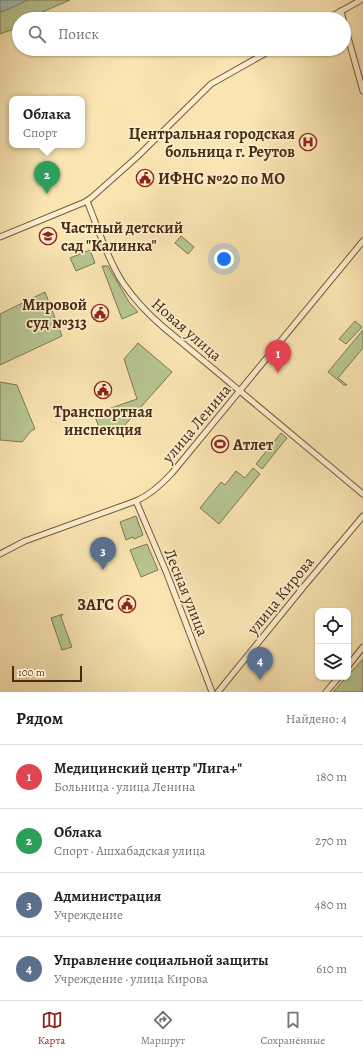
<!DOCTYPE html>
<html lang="ru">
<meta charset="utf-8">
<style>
body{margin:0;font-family:Alegreya,serif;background:#f2f2f2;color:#222}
.controls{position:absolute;right:12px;bottom:12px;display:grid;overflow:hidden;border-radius:8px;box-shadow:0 1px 3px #0004}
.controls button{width:36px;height:36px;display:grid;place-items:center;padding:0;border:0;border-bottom:1px solid #e0e0e0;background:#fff;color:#222;font:20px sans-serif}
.scale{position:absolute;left:12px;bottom:10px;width:70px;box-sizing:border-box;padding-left:4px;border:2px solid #482b11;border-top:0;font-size:11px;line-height:14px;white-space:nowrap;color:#482b11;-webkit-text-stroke:3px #fbedcd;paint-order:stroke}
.you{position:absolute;left:224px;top:259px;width:14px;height:14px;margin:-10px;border:3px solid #fff;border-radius:50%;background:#1a73e8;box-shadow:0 0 0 6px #1a73e833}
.badge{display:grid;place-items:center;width:26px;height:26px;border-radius:50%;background:#8f2418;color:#fff;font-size:13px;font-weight:700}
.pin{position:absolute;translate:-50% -33px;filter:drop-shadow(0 1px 2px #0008)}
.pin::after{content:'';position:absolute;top:21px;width:14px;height:12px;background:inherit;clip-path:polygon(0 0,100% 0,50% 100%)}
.popup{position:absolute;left:9px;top:96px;width:76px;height:52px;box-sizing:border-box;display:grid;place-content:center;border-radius:8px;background:#fff;filter:drop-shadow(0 1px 3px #0005);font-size:13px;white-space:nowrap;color:#767676}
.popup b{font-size:15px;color:#222}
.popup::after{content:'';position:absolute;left:50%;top:100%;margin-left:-8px;border:8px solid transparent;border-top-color:#fff}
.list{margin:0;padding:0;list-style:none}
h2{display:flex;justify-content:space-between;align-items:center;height:52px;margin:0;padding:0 16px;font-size:17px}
h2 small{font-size:13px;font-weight:400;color:#767676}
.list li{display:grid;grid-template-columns:26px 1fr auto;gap:12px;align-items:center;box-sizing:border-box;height:64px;padding:0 16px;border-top:1px solid #e0e0e0}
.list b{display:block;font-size:15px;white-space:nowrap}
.list p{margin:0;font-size:13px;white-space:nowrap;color:#767676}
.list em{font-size:13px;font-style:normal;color:#767676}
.icon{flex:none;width:22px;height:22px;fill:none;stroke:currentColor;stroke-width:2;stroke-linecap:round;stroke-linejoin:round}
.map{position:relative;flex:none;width:363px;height:692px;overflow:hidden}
.search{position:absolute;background:#fff;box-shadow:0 1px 3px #0004;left:12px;right:12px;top:12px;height:44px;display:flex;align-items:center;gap:10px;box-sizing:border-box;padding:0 14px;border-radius:22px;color:#767676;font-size:15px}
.sheet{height:308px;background:#fff}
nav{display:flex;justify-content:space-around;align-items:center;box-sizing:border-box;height:56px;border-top:1px solid #e0e0e0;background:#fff;font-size:11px;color:#767676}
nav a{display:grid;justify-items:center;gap:2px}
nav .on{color:#8f2418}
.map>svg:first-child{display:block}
.green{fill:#b7c591;stroke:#807851}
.water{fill:#a3bcb7;stroke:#7f8275}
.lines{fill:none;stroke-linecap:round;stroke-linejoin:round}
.minor-casing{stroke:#745939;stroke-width:7}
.minor{stroke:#fbedcd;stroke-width:5}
.labels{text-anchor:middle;stroke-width:3.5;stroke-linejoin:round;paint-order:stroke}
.poi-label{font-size:16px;font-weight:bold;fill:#482b11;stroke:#fbedcd;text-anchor:end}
.street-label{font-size:16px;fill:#482b11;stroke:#fbedcd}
</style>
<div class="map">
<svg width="363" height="692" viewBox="0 0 363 692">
<rect width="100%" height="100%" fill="#f9e4b2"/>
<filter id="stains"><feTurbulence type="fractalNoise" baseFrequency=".005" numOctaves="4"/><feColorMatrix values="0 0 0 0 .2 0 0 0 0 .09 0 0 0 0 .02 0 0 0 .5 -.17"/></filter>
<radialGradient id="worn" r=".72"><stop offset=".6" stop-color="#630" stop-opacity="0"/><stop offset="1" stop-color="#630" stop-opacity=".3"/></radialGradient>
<g class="green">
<path d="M0,0H70L26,19H19V27L0,34Z"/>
<path d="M181,236L194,247L188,254L175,243Z"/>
<path d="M90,250L95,263L76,271L70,258Z"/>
<path d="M102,266H108L129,302L138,312L122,319Z"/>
<path d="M45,292L62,336L0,365V314Z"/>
<path d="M355,321L362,327L346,344L339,339Z"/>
<path d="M363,330V348L338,378L347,385H344L328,372Z"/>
<path d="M138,343L172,372L124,426L102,435L94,414L137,399L124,359Z"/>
<path d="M0,382L17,385L35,429L31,431L22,442L0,440Z"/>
<path d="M281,433L287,438L262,469L256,464Z"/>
<path d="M253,468L260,474L219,524L200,508L221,482L225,485L236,471L245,478Z"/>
<path d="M136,516L143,535L134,539L133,537L126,540L120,522Z"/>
<path d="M147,544L158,570L141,577L130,550Z"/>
<path d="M63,614L61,617L72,647L62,650L51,618Z"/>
<path d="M363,659V692H333Z"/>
</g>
<path class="water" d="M0,0H28L4,11L0,12Z"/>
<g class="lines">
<defs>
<g id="minor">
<path d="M341,11L343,19"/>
<path d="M327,19L361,0"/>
<path d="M344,23L363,91"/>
<path d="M87,201C98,228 107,258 123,283C134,299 147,313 162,326L363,494"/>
<path d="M0,237L85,202L91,198L137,157L211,84L273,49"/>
<path d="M136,501L167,574L212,692"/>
<path d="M0,554L25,541L136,501C150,495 161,485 172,473L363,241"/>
<path d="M348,666L363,647"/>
<path d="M218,692L305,585L363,516"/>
<path d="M326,692L339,677"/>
</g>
</defs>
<use href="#minor" class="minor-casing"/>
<use href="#minor" class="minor"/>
</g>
<defs>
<symbol id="hospital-ring" viewBox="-11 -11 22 22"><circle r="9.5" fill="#fbedcd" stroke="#8f2418" stroke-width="1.5"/><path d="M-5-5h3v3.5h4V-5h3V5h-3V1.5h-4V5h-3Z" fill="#8f2418"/></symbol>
<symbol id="civic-ring" viewBox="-11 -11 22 22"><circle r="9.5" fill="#fbedcd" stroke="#8f2418" stroke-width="1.5"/><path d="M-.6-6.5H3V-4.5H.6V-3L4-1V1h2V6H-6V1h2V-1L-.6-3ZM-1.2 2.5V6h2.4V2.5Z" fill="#8f2418"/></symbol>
<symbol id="school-ring" viewBox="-11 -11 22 22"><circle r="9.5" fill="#fbedcd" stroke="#8f2418" stroke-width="1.5"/><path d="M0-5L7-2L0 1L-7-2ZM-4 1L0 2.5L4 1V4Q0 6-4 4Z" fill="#8f2418"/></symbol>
<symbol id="stadium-ring" viewBox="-11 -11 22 22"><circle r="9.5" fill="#fbedcd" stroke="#8f2418" stroke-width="1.5"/><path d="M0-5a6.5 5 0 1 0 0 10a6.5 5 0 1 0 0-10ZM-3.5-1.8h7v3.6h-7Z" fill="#8f2418"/></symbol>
</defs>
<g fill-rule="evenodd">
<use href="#hospital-ring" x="298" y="132" width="20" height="20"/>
<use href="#civic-ring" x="135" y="168" width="20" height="20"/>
<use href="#school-ring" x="38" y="226" width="20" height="20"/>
<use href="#civic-ring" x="90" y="303" width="20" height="20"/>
<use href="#civic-ring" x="93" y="380" width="20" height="20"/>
<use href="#stadium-ring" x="210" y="434" width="20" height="20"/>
<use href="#civic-ring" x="117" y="594" width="20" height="20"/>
</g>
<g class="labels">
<g class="poi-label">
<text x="295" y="139">Центральная городская<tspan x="295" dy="18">больница г. Реутов</tspan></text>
<text x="158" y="184" text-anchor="start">ИФНС №20 по МО</text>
<text x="61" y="233" text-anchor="start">Частный детский<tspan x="61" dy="18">сад "Калинка"</tspan></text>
<text x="87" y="310">Мировой<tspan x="87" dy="18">суд №313</tspan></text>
<text x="103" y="417" text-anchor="middle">Транспортная<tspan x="103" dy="18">инспекция</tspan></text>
<text x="233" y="450" text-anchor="start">Атлет</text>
<text x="114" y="610">ЗАГС</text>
</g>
<g class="street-label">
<text transform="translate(187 329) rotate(41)" y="6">Новая улица</text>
<text transform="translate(196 423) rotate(-50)" y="6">улица Ленина</text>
<text transform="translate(187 592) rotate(68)" y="6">Лесная улица</text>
<text transform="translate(280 595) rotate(-51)" y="6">улица Кирова</text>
</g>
</g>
<rect width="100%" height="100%" filter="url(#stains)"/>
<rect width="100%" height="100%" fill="url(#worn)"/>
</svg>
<div class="controls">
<button><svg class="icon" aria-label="locate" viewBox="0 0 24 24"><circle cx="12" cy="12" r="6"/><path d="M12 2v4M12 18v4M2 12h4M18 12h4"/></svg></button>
<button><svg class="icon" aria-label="layers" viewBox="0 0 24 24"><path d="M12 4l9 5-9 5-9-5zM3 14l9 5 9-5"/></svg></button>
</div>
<div class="scale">100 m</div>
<div class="you"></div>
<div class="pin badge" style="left:278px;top:373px;background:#e0444e">1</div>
<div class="pin badge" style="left:47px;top:194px;background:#2e9e5b">2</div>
<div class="popup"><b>Облака</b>Спорт</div>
<div class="pin badge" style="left:103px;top:570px;background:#5c6f8a">3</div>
<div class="pin badge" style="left:260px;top:680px;background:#5c6f8a">4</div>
<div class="search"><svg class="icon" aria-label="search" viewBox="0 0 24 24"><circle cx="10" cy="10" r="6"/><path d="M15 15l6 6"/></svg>Поиск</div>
</div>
<section class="sheet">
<h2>Рядом<small>Найдено: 4</small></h2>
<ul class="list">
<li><span class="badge" style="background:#e0444e">1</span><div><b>Медицинский центр &quot;Лига+&quot;</b><p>Больница · улица Ленина</p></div><em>180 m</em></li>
<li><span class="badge" style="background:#2e9e5b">2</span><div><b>Облака</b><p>Спорт · Ашхабадская улица</p></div><em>270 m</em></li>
<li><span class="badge" style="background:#5c6f8a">3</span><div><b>Администрация</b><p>Учреждение</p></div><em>480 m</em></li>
<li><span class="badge" style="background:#5c6f8a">4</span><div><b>Управление социальной защиты</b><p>Учреждение · улица Кирова</p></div><em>610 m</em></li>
</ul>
</section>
<nav>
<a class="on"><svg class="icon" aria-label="map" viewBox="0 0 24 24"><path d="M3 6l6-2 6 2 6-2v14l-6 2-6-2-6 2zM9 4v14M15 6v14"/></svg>Карта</a>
<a><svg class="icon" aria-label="directions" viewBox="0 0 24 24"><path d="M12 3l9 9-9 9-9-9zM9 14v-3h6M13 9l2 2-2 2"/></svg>Маршрут</a>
<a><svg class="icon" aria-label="saved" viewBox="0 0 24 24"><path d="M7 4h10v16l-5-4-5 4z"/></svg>Сохранённые</a>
</nav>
